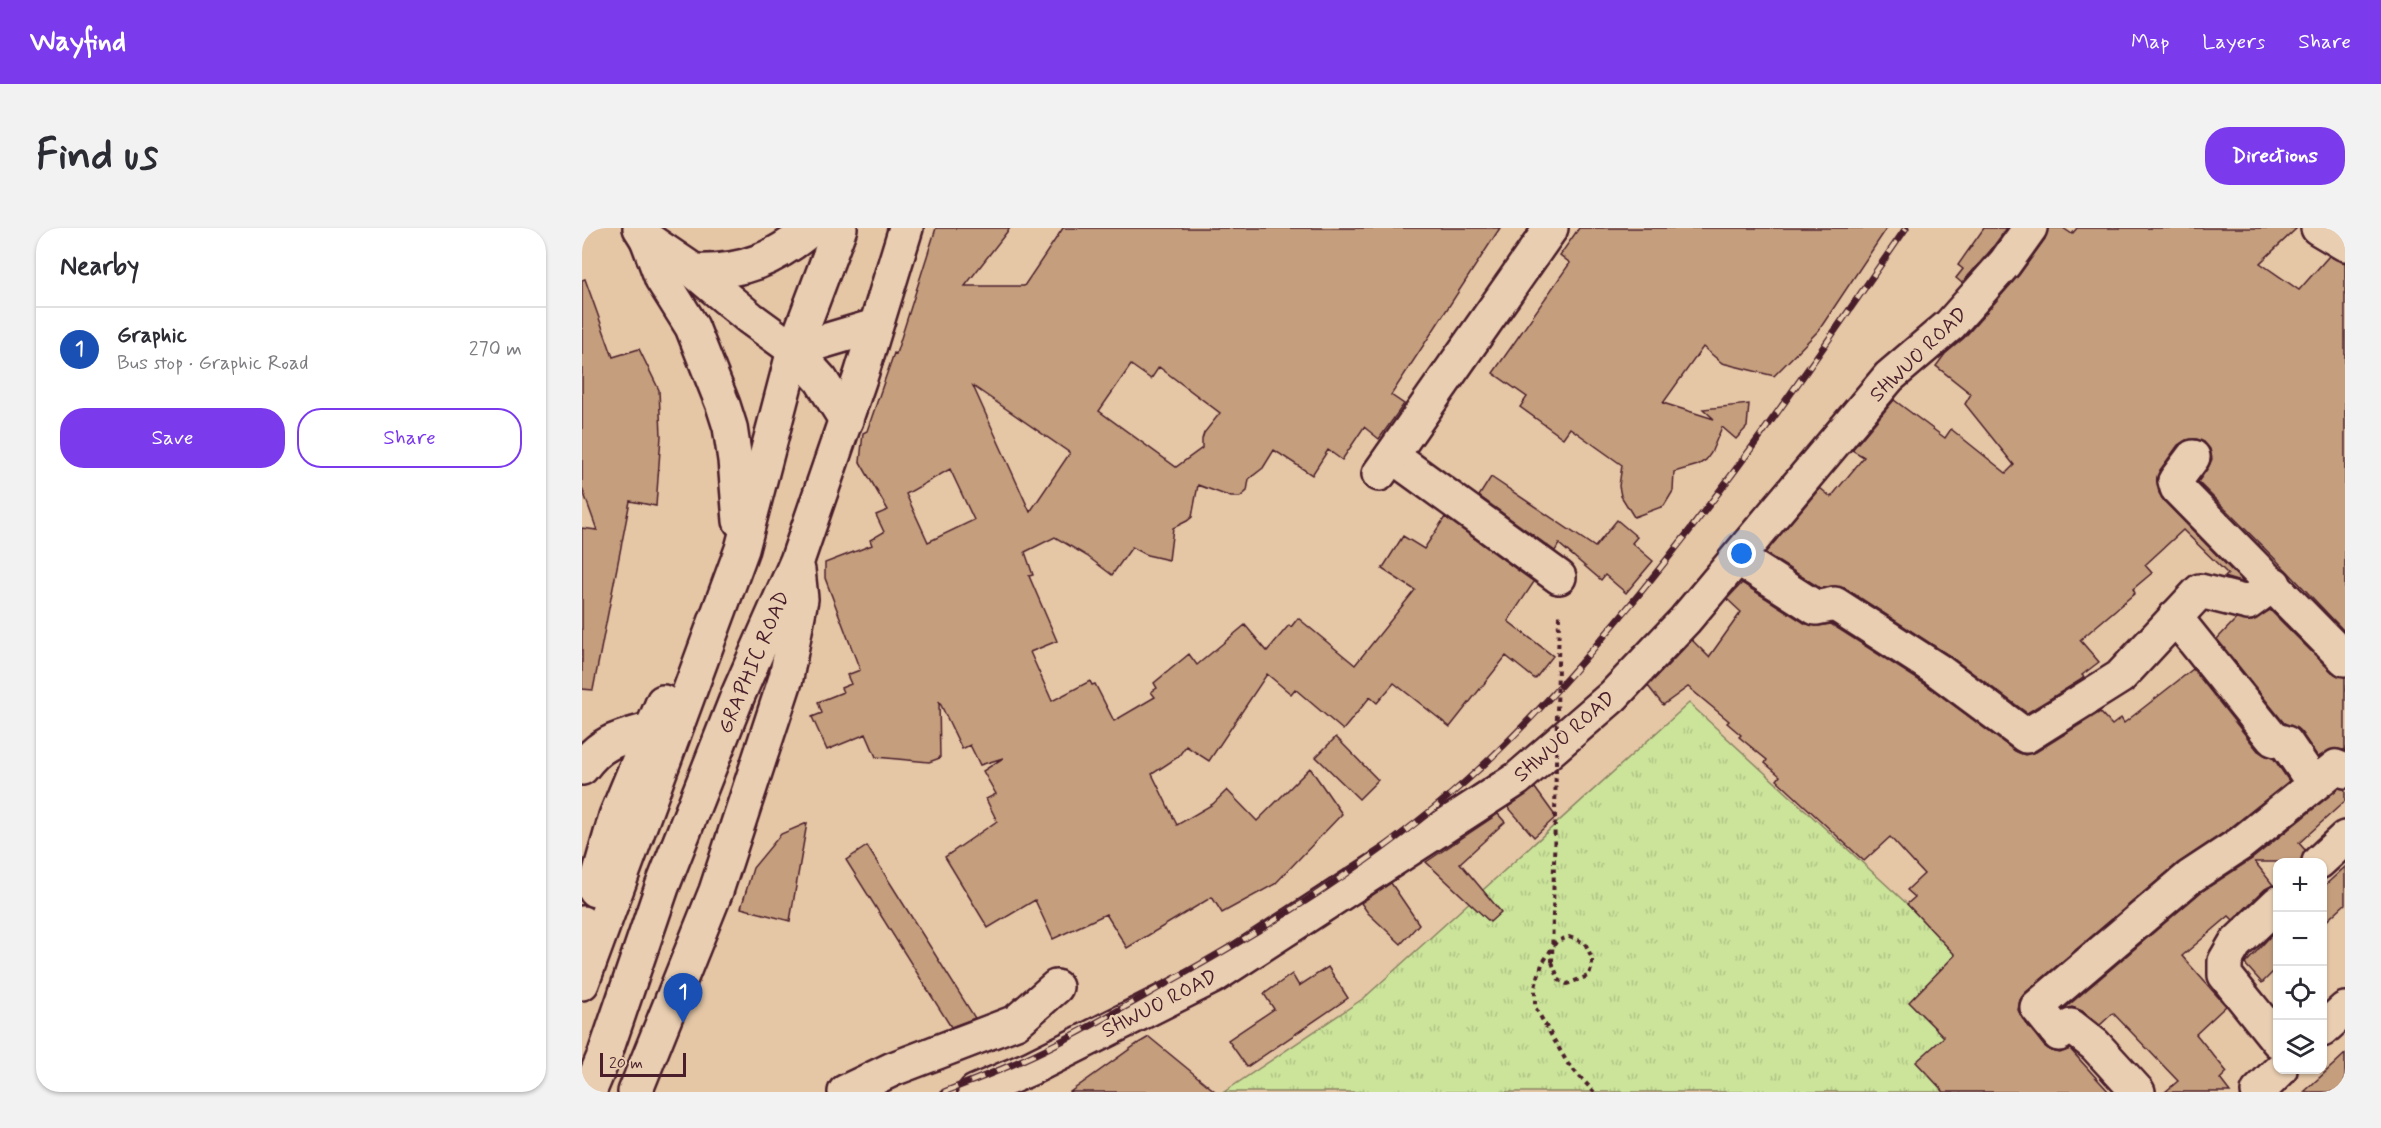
<!DOCTYPE html>
<meta charset="utf-8">
<style>
body{margin:0;font-family:Mynerve,sans-serif;background:#f2f2f3;color:#2b2b33}
.controls{position:absolute;right:18px;bottom:18px;display:grid;overflow:hidden;border-radius:12px;box-shadow:0 2px 4px #0004}
.controls button{width:54px;height:54px;display:grid;place-items:center;padding:0;border:0;border-bottom:2px solid #e1e1e2;background:#fff;color:#2b2b33;font:30px sans-serif}
.scale{position:absolute;left:18px;bottom:15px;width:86px;box-sizing:border-box;padding-left:6px;border:3px solid #4a1f2b;border-top:0;font-size:16px;line-height:21px;white-space:nowrap;color:#4a1f2b;-webkit-text-stroke:4px #e9ceb1;paint-order:stroke}
.you{position:absolute;left:1160px;top:326px;width:21px;height:21px;margin:-15px;border:4px solid #fff;border-radius:50%;background:#1a73e8;box-shadow:0 0 0 9px #1a73e833}
.badge{display:grid;place-items:center;width:39px;height:39px;border-radius:50%;background:#7c3aed;color:#fff;font-size:20px;font-weight:700}
.pin{position:absolute;translate:-50% -50px;filter:drop-shadow(0 2px 3px #0008)}
.pin::after{content:'';position:absolute;top:32px;width:21px;height:18px;background:inherit;clip-path:polygon(0 0,100% 0,50% 100%)}
.list{margin:0;padding:0;list-style:none}
h2{display:flex;justify-content:space-between;align-items:center;height:78px;margin:0;padding:0 24px;font-size:26px}
h2 small{font-size:20px;font-weight:400;color:#7c7c81}
.list li{display:grid;grid-template-columns:39px 1fr auto;gap:18px;align-items:center;box-sizing:border-box;height:84px;padding:0 24px;border-top:2px solid #e1e1e2}
.list b{display:block;font-size:22px;white-space:nowrap}
.list p{margin:0;font-size:20px;white-space:nowrap;color:#7c7c81}
.list em{font-size:20px;font-style:normal;color:#7c7c81}
.actions{display:flex;gap:12px;padding:18px 24px}
.actions a{flex:1;padding:14px 0;border:2px solid #7c3aed;border-radius:24px;text-align:center;font-size:21px;color:#7c3aed}
.actions .main{background:#7c3aed;color:#fff}
.icon{flex:none;width:33px;height:33px;fill:none;stroke:currentColor;stroke-width:2;stroke-linecap:round;stroke-linejoin:round}
.map{position:relative;flex:none;width:1763px;height:864px;overflow:hidden;border-radius:24px}
header{display:flex;align-items:center;gap:36px;box-sizing:border-box;height:84px;padding:0 30px;background:#7c3aed;color:#fff}
header strong{font-size:28px}
nav{display:flex;gap:33px;margin-inline-start:auto;font-size:21px}
.intro{display:flex;align-items:center;justify-content:space-between;box-sizing:border-box;height:144px;padding:0 36px}
h1{margin:0;font-size:42px}
.button{padding:15px 27px;border-radius:24px;background:#7c3aed;color:#fff;font-size:21px;font-weight:700}
main{display:flex;gap:36px;padding:0 36px}
aside{flex:1;background:#fff;border-radius:24px;box-shadow:0 2px 4px #0004}
.map>svg:first-child{display:block}
.park{fill:url(#park-tufts);stroke:#8a8262;stroke-width:1.5}
.building{fill:#c49e7d;stroke:#4a1f2b;stroke-width:1.5;fill-rule:evenodd}
.lines{fill:none;stroke-linecap:round;stroke-linejoin:round}
.minor-casing{stroke:#4a1f2b;stroke-width:38}
.major-casing{stroke:#4a1f2b;stroke-width:38}
.path{stroke:#4a1f2b;stroke-width:4;stroke-dasharray:4.5 4.5;stroke-linecap:butt}
.minor{stroke:#e9ceb1;stroke-width:33}
.major{stroke:#e9ceb1;stroke-width:33}
.rail-casing{stroke:#4a1f2b;stroke-width:7}
.rail{stroke:#e9ceb1;stroke-width:4.5;stroke-dasharray:14;stroke-linecap:butt}
.path-bridge{stroke:#4a1f2b;stroke-width:4;stroke-dasharray:4.5 4.5;stroke-linecap:butt}
.labels{text-anchor:middle;stroke-width:5;stroke-linejoin:round;paint-order:stroke}
.street-label{font-size:21px;fill:#4a1f2b;stroke:#e9ceb1}
</style>
<header>
<strong>Wayfind</strong>
<nav><a>Map</a><a>Layers</a><a>Share</a></nav>
</header>
<div class="intro"><h1>Find us</h1><a class="button">Directions</a></div>
<main>
<aside>
<h2>Nearby<small></small></h2>
<ul class="list">
<li><span class="badge" style="background:#1a4fb4">1</span><div><b>Graphic</b><p>Bus stop · Graphic Road</p></div><em>270 m</em></li>
</ul>
<div class="actions"><a class="main">Save</a><a>Share</a></div>
</aside>
<div class="map">
<svg width="1763" height="864" viewBox="0 0 1763 864">
<defs>
<pattern id="park-tufts" width="24" height="20" patternUnits="userSpaceOnUse" patternTransform="scale(1.5)"><rect width="24" height="20" fill="#cbe49a"/><path d="M3 7l-1-3M5 7V3M7 7l1-3M15 17l-1-3M17 17v-4M19 17l1-3" fill="none" stroke="#b0c385"/></pattern>
</defs>
<rect width="100%" height="100%" fill="#e5c7a6"/>
<filter id="ink" filterUnits="userSpaceOnUse"><feTurbulence type="fractalNoise" baseFrequency=".0167" numOctaves="2"/><feDisplacementMap in="SourceGraphic" scale="12" xChannelSelector="R" yChannelSelector="G"/><feConvolveMatrix kernelMatrix="1 2 1 2 8 2 1 2 1" color-interpolation-filters="sRGB"/></filter>
<g filter="url(#ink)">
<path class="park" d="M1107,475L1323,674L1505,864H642L782,770Z"/>
<g class="building">
<path d="M354,0H428L383,58H442L481,0H918L809,167L822,176L797,211L782,199L760,232L746,222L730,247L692,222L681,240L667,251L665,263L658,269H649L616,257L610,289L605,293L591,300L587,332L565,327L550,319L530,347L505,328L473,309L443,324L451,347L447,348L475,413L448,424L470,473L508,453L510,457L513,456L532,493L573,469L569,464L575,460L572,455L607,426L615,437L663,397L685,423L707,397L709,399L716,390L773,437L833,362L800,341L821,308L842,321L863,289L952,354L926,393L971,428L953,451L924,428L868,499L812,455L795,475L788,469L761,502L713,461L709,466L685,446L627,533L604,518L596,529L570,546L595,597L631,576L645,562L675,593L728,540L760,586L693,656L640,685L630,669L545,720L524,686L471,711L453,672L406,700L363,629L415,593L404,571L414,566L401,543L421,530L398,537L388,517L380,521L357,473L358,530L347,534L294,529L284,506L245,522L230,489L240,485L236,474L261,464L259,460L269,456L265,447L278,442L243,350V335L290,317L288,312L302,304L294,287L306,282L278,234L281,205L285,203L312,125L314,126ZM549,137L569,151L577,139L638,185L622,205L620,211V220L594,239L517,183ZM391,158L488,225L448,284ZM368,241L392,292L346,314L324,266Z"/>
<path d="M997,0H1305L1237,102L1192,148L1140,135L1121,119L1081,175L1132,191L1121,181L1167,176L1165,199L1154,211L1140,199L1129,225L1124,232L1116,237L1092,244L1091,263L1082,278L1052,289L1039,268L1037,258L1040,237L988,200L981,210L938,179L945,169L911,145L988,35L978,27Z"/>
<path d="M1402,0H1425L1408,23L1380,55L1374,50L1381,41L1376,37Z"/>
<path d="M1466,0H1481L1490,6L1495,0H1715L1678,35L1717,62L1747,28L1763,35V404L1707,345L1616,254L1626,240L1630,231L1628,221L1622,214L1614,211L1604,212L1596,217L1578,242L1575,250L1577,265L1582,273L1662,355L1645,350L1643,349L1646,346L1601,302L1563,337L1570,345L1551,361L1553,365L1498,412L1517,434L1500,447L1502,449L1497,453L1445,485L1365,426L1263,360L1250,358L1238,360L1183,325L1238,260L1249,269L1282,229L1270,222L1312,172L1363,210L1369,201L1424,245L1432,237L1383,176L1389,166L1354,138L1363,126L1382,110L1437,47L1463,11Z"/>
<path d="M3,51L31,129L57,121L77,162L79,208L74,278L48,273L11,462L0,461V300L15,302L0,260V52Z"/>
<path d="M909,249L1013,319L1035,292L1055,309L1050,315L1071,333L1044,365L1023,347L1019,352L977,316L973,323L897,268Z"/>
<path d="M1160,355L1224,396L1237,398L1249,396L1343,456L1433,523L1443,527L1454,524L1518,484L1530,497L1539,490L1542,495L1611,441L1676,523L1692,531L1707,553L1647,601L1596,635L1443,765L1438,772L1436,782L1440,790L1462,818L1469,823L1478,825L1488,821L1527,864H1362L1334,834L1362,809L1327,774L1373,727L1325,676L1333,669L1325,662L1342,646L1308,609L1282,633L1195,552L1198,548L1183,535L1185,532L1157,509L1159,507L1145,495L1147,493L1106,459L1081,477L1066,458L1110,412L1127,429L1159,384L1145,371Z"/>
<path d="M1688,382L1750,444L1763,449V522L1751,521L1736,529L1719,504L1702,495L1635,411L1654,391L1670,393Z"/>
<path d="M754,509L796,552L777,571L734,529Z"/>
<path d="M953,560L974,589L952,609L926,579Z"/>
<path d="M1757,560L1763,561V573L1717,615L1723,622L1719,634H1673L1691,657L1683,661L1651,692L1647,688L1600,728L1644,778L1614,806L1645,844L1638,851L1648,864H1583L1596,853L1531,785L1518,797L1500,783L1490,779L1481,782L1619,664L1670,631Z"/>
<path d="M916,586L923,594L878,635L919,684L908,694L844,634Z"/>
<path d="M225,595L208,693L159,680L171,640L199,606Z"/>
<path d="M285,618L393,790L369,799L264,632Z"/>
<path d="M1763,639V676L1740,697V660Z"/>
<path d="M809,655L837,696L819,716L786,685L779,675Z"/>
<path d="M1695,701V740L1680,755L1663,736Z"/>
<path d="M746,739L766,770L665,839L646,812L692,781L682,766L710,746L717,758Z"/>
<path d="M567,809L634,864H488L555,816Z"/>
<path d="M1763,826V864H1722Z"/>
</g>
<g class="lines">
<defs>
<g id="minor">
<path d="M58,0L65,11L112,43L168,90L212,122L239,152L264,192"/>
<path d="M1736,0L1763,16"/>
<path d="M212,122L293,98"/>
<path d="M810,228L977,349"/>
<path d="M1611,229L1593,253L1595,260L1763,431"/>
<path d="M797,246L969,0"/>
<path d="M1156,330L1234,380L1253,376L1354,441L1444,508L1538,449L1618,363L1666,375L1692,356"/>
<path d="M1593,389L1691,511L1704,515L1732,556"/>
<path d="M0,540C20,512 39,510 70,501"/>
<path d="M1737,634L1763,610"/>
<path d="M1696,675L1653,716L1643,733V747L1696,813"/>
<path d="M0,695L1,698"/>
<path d="M1740,802L1763,781"/>
<path d="M263,864L311,841L434,794L474,759"/>
<path d="M393,864L449,840L632,748L935,551L1031,468L1103,392L1307,149L1368,97L1423,35L1448,0"/>
<path d="M1556,864L1513,817L1489,798L1477,806L1455,779L1608,649L1658,616L1754,539L1763,543"/>
<path d="M1676,864L1698,842"/>
</g>
<g id="major">
<path d="M65,11L80,51L110,99L141,177L148,199L153,232L158,293"/>
<path d="M112,43C161,45 193,31 230,0"/>
<path d="M13,662L34,588L81,474"/>
<path d="M0,755L160,321L212,122L258,0"/>
<path d="M7,864L23,826L80,659L156,467L215,333L279,147L324,0"/>
<path d="M53,864L134,663L204,450L219,371L216,342"/>
</g>
</defs>
<use href="#minor" class="minor-casing"/>
<use href="#major" class="major-casing"/>
<path class="path" d="M970,734L977,752L985,756L1006,748L1010,739V730L1003,715L987,709L978,712L974,714L960,736L953,759V779L986,836L1012,864"/>
<use href="#minor" class="minor"/>
<use href="#major" class="major"/>
<defs>
<path id="rail" d="M362,864C387,854 412,845 436,834C490,810 542,779 594,750C696,693 796,631 884,553C938,505 987,450 1034,394C1139,269 1231,135 1324,0"/>
</defs>
<use href="#rail" class="rail-casing"/>
<use href="#rail" class="rail"/>
<path class="path-bridge" d="M970,734L977,387"/>
</g>
</g>
<g class="labels">
<g class="street-label">
<text transform="translate(1336 126) rotate(-44)" y="7">SHWUO ROAD</text>
<text transform="translate(171 434) rotate(-67)" y="7">GRAPHIC ROAD</text>
<text transform="translate(982 508) rotate(-41)" y="7">SHWUO ROAD</text>
<text transform="translate(577 775) rotate(-27)" y="7">SHWUO ROAD</text>
</g>
</g>
</svg>
<div class="controls">
<button>+</button>
<button>−</button>
<button><svg class="icon" aria-label="locate" viewBox="0 0 24 24"><circle cx="12" cy="12" r="6"/><path d="M12 2v4M12 18v4M2 12h4M18 12h4"/></svg></button>
<button><svg class="icon" aria-label="layers" viewBox="0 0 24 24"><path d="M12 4l9 5-9 5-9-5zM3 14l9 5 9-5"/></svg></button>
</div>
<div class="scale">20 m</div>
<div class="you"></div>
<div class="pin badge" style="left:101px;top:795px;background:#1a4fb4">1</div>
</div>
</main>
